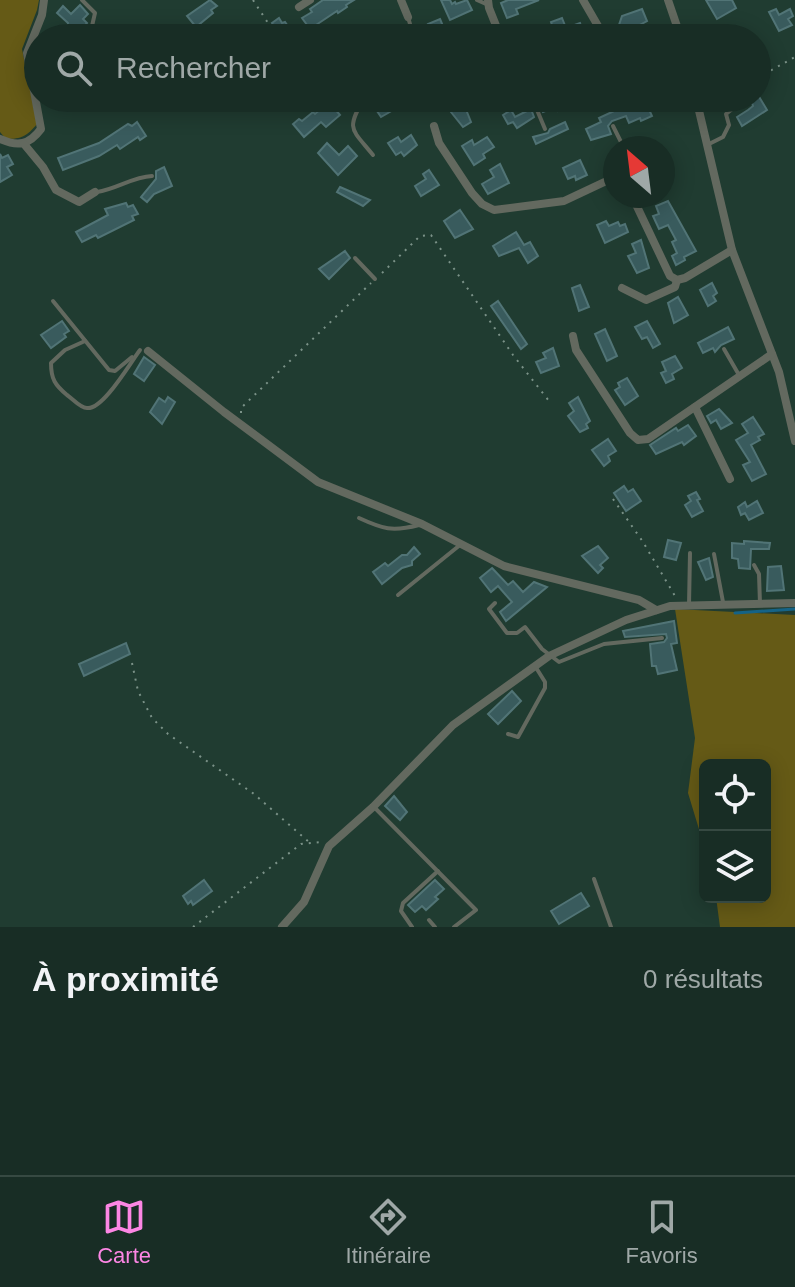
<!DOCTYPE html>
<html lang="fr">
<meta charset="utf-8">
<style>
body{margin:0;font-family:Helvetica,sans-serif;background:#21352d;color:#f1f3f6}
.controls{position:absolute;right:24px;bottom:24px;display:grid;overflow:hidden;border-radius:12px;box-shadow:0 4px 20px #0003}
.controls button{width:72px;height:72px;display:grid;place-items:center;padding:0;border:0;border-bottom:2px solid #364942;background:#182d25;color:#f1f3f6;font:40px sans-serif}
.compass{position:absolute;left:603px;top:136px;width:72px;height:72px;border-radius:50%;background:#182d25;box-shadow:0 4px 20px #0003;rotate:332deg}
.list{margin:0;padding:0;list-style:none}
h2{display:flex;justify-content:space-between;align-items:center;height:104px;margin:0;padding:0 32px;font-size:34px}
h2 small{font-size:26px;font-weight:400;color:#9fa8a7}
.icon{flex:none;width:44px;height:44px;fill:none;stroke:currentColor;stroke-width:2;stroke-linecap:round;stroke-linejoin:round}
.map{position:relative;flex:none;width:795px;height:927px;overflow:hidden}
.search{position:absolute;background:#182d25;box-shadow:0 4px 20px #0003;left:24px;right:24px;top:24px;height:88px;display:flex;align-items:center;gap:20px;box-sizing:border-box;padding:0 28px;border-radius:44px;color:#9fa8a7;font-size:30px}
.sheet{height:248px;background:#182d25}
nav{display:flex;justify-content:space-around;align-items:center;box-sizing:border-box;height:112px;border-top:2px solid #364942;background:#182d25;font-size:22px;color:#9fa8a7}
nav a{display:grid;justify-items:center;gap:4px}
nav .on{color:#fc86e4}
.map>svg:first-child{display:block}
.green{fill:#655a16}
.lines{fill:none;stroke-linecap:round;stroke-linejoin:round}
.stream{stroke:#156386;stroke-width:3}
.building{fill:#395b5d;stroke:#517476;stroke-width:2}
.path{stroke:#7b9288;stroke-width:2;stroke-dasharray:2 6;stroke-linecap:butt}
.lane{stroke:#63695f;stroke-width:4}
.street{stroke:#63695f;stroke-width:8}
</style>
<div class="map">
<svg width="795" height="927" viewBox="0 0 795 927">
<rect width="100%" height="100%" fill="#203c31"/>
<g class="green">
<path d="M0,0H39L37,10L22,49L37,124C27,136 22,139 6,139L0,132Z"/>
<path d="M675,609L795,615V927H720L716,897H765V765H705V849L688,793L695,738Z"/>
</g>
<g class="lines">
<path class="stream" d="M735,613L795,609"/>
</g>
<g class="building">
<path d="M210,0L217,6L211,10L213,13L196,27L187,16Z"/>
<path d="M323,0H354L346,5L347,7L338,13L337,11L310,29L302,18L312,12L310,9Z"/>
<path d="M441,0H450L452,4L455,2L456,4L467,0L472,10L450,20Z"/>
<path d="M508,0H539L516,9L518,14L507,18L501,3Z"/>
<path d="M706,0H732L736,8L717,19Z"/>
<path d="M80,5L88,14L83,19L87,23L78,33L67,31L68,23L57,13L63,6L71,14Z"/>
<path d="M642,9L647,21L638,26L635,32L619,25L622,16Z"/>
<path d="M776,9L779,15L790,9L793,16L788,19L792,25L779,31L769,12Z"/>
<path d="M279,18L282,23L285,22L296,38H282L272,23Z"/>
<path d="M562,18L566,28L580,23L584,35L577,38H530L552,25L551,22Z"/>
<path d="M440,19L448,38H434L428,24Z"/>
<path d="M758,95L767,110L742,126L737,117L748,110L753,106L751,100Z"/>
<path d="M385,98H398L402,105L381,117L373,105Z"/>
<path d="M462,98L468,104L465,107L471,122L463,127L447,107Z"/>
<path d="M552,98L557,101L563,98H585L558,111L556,107L543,112L540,104Z"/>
<path d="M329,102L340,115L326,127L321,122L304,137L293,124L299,119L302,121L313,112L315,114Z"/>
<path d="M629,104L636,110L647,105L652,116L641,121L640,118L629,123L626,116L612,121L608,126L611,134L591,140L586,129L601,122L599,118Z"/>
<path d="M531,109L534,117L517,128L513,122L508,124L503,115L511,110L515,117Z"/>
<path d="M137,122L146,136L140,140L138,137L120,149L117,145L99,156L63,170L58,158L99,143L128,124L132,126Z"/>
<path d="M565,122L568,129L536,144L533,137L548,133L550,129Z"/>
<path d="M411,135L417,145L404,156L401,152L396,155L388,143L398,137L401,142Z"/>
<path d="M487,137L494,147L483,154L485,158L474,165L462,146L472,140L474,145Z"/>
<path d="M327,143L339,155L348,146L357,156L338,175L318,153Z"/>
<path d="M0,154L2,158L8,155L13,164L7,167L12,175L0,182Z"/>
<path d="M580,160L587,175L576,180L575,176L568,179L563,168Z"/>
<path d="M500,164L509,183L488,194L482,184L494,177L490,170Z"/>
<path d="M164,167L172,186L154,194L147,202L141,197L156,179V171Z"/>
<path d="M429,170L439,185L421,196L415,186L426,179L423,174Z"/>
<path d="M340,187L370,200L363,206L337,192Z"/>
<path d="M668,201L696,251L684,257L685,260L676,265L672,256L677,253L672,242L676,240L668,225L659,229L653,216L659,214L656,206Z"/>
<path d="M126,203L128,207L133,205L138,214L132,216L134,220L98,238L96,235L82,242L76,232L108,215L105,209Z"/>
<path d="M460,210L473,229L455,238L444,221Z"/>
<path d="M606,221L609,226L618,222L620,226L625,224L628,232L605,243L597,225Z"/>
<path d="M516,232L524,245L530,242L538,256L528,263L519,248L499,256L493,246Z"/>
<path d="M641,240L649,268L637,273L628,256L636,253L632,244Z"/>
<path d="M345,251L350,258L329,279L319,269Z"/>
<path d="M712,283L717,293L713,296L716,301L708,306L700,290Z"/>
<path d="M580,285L589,307L579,311L572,288Z"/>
<path d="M678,297L688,315L674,323L668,303Z"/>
<path d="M498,301L527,344L521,349L491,306Z"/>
<path d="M62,321L69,331L64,334L66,337L51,348L41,335Z"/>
<path d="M647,321L660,344L653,348L647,337L642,339L635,327Z"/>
<path d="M728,327L734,339L721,345L715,352L713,348L703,353L698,343Z"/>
<path d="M605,329L617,356L607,361L595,334Z"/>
<path d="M553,348L559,366L541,373L536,362L546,358L543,353Z"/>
<path d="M675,356L682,368L672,374L674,379L666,383L661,373L666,371L662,362Z"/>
<path d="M144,357L155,365L144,381L134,374Z"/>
<path d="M627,378L638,396L625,405L615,390L620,387L618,383Z"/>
<path d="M168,397L175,402L162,424L150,412L159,398L165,402Z"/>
<path d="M578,397L590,421L586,424L588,428L580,432L568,416L574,411L569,403Z"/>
<path d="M719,409L732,423L721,429L716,420L711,423L707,416Z"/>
<path d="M753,417L764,434L758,437L760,440L751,445L766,474L752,481L743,465L750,462L736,440L748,433L742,424Z"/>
<path d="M688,425L696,436L684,445L682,442L656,454L650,445L676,428L678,431Z"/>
<path d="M608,439L616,451L608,456L610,461L604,466L592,450Z"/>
<path d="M624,486L628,492L633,489L641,501L626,511L614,493Z"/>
<path d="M696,492L700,499L697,500L703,511L692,517L685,505L691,501L688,496Z"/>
<path d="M757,501L763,513L749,520L745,513L741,515L738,507L745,502L747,507Z"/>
<path d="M668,540L681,543L676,560L664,557Z"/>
<path d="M744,541L770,543L769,549H751L750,569L739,568L738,559L732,558V543L744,544Z"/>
<path d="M598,546L608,558L600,565L603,568L598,573L582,556Z"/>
<path d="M414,547L420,554L412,561V565L402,568L382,584L373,572L385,563L388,566L402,555H407Z"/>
<path d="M709,558L713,577L706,580L698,562Z"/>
<path d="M781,566L784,590L767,591L768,567Z"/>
<path d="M492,568L508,585L513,581L523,592L534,582L547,587L506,621L500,612L512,602L498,586L491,592L480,578Z"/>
<path d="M674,621L677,643L671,644L677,670L658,674L656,666H652L650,644L664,642L667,638L666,634L625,637L623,631Z"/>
<path d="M126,643L130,654L84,676L79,664Z"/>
<path d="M512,691L521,701L498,724L488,714Z"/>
<path d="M394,796L407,812L400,820L385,806Z"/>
<path d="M204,880L212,891L193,905L191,901L188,904L183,896Z"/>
<path d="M435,880L444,889L435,897L438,899L426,910L422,906L415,912L408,905Z"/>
<path d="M581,893L589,906L559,924L551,911Z"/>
</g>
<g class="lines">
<g class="path">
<path d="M253,0L268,23"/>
<path d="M757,78L795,57"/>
<path d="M706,105L719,98"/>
<path d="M382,273L420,236L431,235L513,355L549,401"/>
<path d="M241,413V408L371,283"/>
<path d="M613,499L643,542L675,596"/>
<path d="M132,663L138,691L152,718L168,734L254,794L309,842"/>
<path d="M193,927L301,844L321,842"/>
</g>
<g class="lane">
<path d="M477,0L486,4"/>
<path d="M408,17L414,38"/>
<path d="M80,38L92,26L95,13L82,0"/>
<path d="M369,38L375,26"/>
<path d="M364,98C346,130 351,128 373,155"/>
<path d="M532,98L545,129"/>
<path d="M613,126L624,148"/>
<path d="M709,144L723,137L729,125L726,114L746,98"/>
<path d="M97,192C117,189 132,177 152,176"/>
<path d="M355,258L375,279"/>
<path d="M53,301L109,370L115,371L132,357"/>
<path d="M85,341L65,350L51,363C51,379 55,385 67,395C73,399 80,408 87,408C103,410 130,363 140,350"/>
<path d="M724,349L739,375"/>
<path d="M359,518C383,529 392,532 419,525"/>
<path d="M714,554L723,602"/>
<path d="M754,565L759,574L760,604"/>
<path d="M398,595L460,545"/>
<path d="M495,603L489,609L507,633H517L525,627L542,649L559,662L604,644L662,638"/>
<path d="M689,605L690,553"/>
<path d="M508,734L518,737L545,688V682L535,666"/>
<path d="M375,808L476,910L454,927"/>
<path d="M594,879L611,927"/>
<path d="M429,920L435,927"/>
<path d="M412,927L401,911L403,903L438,871"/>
</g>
<g class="street">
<path d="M401,0L408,17"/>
<path d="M488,0L489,8L501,38"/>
<path d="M583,0L605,38"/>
<path d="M668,0L681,38"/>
<path d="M299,7L310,0"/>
<path d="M696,98L732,250L779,372L795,441"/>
<path d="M434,126L439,143L472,193L482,204L494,210L564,201L615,177"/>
<path d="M0,139C18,147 29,145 41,129L27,53L42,15L44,0"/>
<path d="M24,144L43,167L56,190L79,202L95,192"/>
<path d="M632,196L670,276L677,280L685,278L732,250"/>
<path d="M622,288L646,300L675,287L677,280"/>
<path d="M573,336L576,350L630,433L638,440L648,439L772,354"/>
<path d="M148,351L224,412L318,482L422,524L504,566L639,600L656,610"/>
<path d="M695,407L730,479"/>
<path d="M282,927L304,902L329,846L373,807L453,725L549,656L626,620L670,606L795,603"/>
</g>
</g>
</svg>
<div class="controls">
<button><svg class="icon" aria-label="locate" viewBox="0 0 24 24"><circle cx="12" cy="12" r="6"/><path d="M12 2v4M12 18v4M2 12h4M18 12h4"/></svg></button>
<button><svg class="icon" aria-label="layers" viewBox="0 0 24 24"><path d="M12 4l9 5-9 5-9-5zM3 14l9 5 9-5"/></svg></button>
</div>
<svg class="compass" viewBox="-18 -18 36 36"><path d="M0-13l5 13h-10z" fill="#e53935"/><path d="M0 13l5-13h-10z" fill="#9fa8a7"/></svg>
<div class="search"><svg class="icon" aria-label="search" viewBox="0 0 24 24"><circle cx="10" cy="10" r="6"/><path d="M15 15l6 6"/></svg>Rechercher</div>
</div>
<section class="sheet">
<h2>À proximité<small>0 résultats</small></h2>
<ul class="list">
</ul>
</section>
<nav>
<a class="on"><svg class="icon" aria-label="map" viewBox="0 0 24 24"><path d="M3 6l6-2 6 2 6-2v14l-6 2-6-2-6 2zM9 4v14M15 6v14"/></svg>Carte</a>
<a><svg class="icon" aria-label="directions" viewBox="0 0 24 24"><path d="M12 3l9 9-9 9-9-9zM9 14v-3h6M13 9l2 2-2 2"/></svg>Itinéraire</a>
<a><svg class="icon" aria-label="saved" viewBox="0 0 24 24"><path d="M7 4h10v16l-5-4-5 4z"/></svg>Favoris</a>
</nav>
